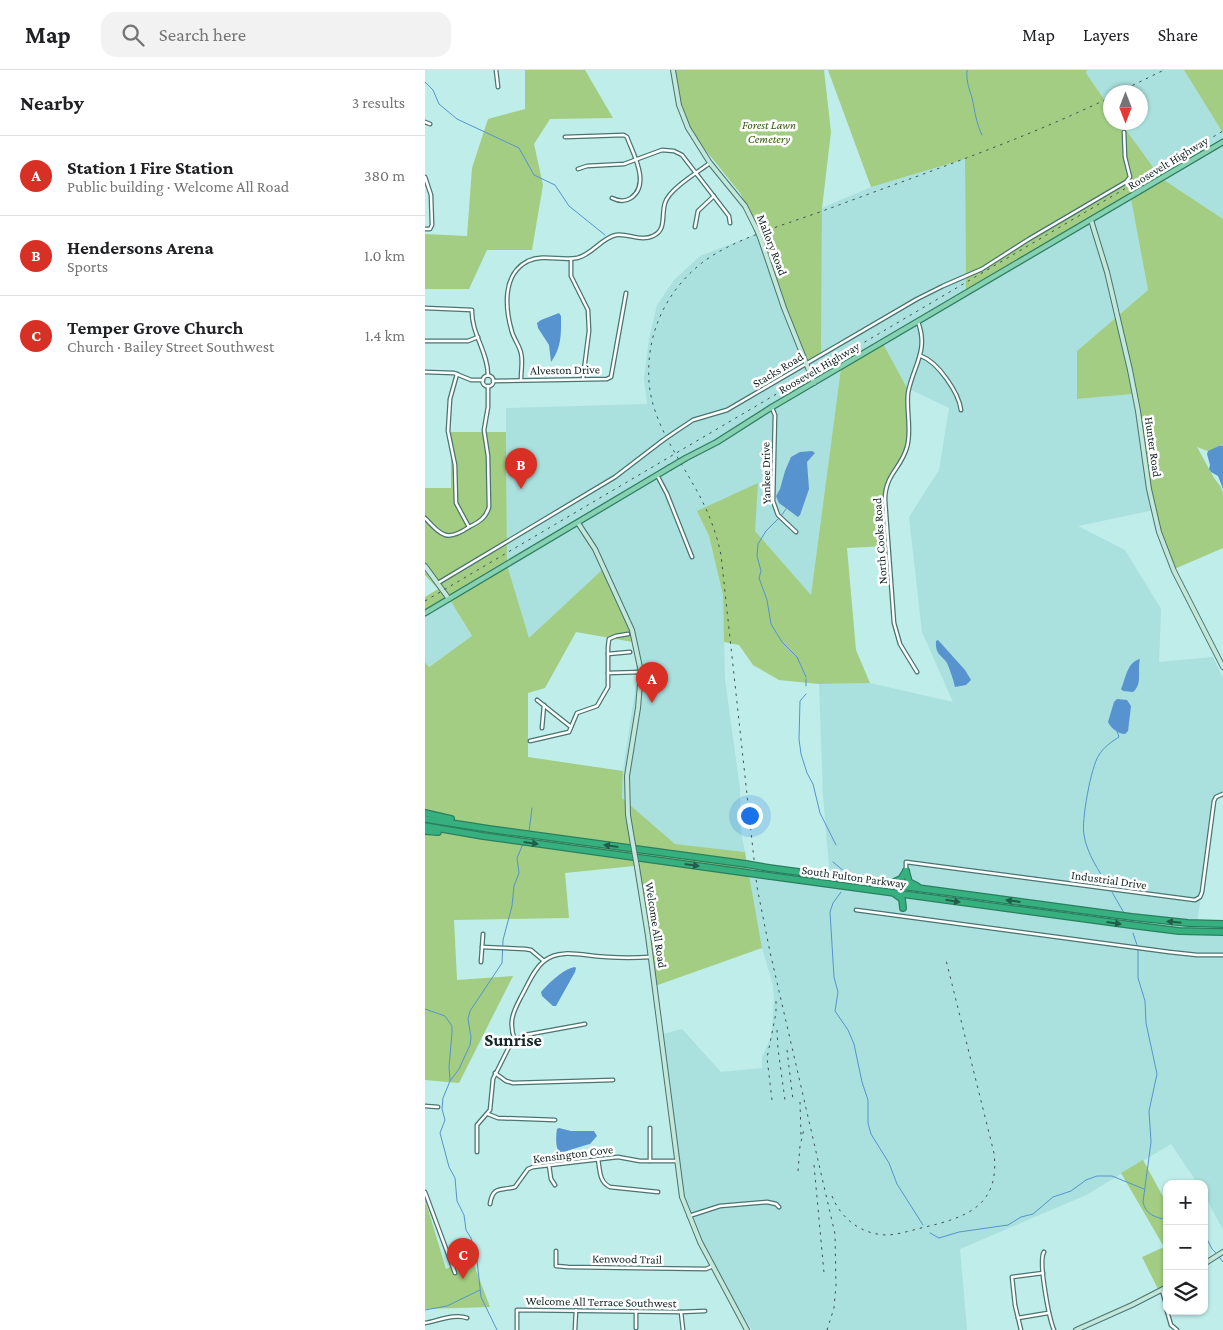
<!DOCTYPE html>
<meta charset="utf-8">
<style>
body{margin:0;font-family:"Crimson Pro",serif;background:#f2f2f2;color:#202124}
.controls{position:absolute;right:15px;bottom:15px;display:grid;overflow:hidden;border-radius:10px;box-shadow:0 1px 4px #0004}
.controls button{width:45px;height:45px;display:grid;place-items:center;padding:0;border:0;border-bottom:1px solid #e0e0e0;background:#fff;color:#202124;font:25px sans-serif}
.compass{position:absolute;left:678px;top:15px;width:45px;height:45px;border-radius:50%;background:#fff;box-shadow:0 1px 4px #0004;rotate:180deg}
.you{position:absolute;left:324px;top:745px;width:18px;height:18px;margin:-12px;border:4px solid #fff;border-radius:50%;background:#1a73e8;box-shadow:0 0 0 8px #1a73e833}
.badge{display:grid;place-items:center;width:32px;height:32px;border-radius:50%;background:#d93025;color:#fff;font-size:16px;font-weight:700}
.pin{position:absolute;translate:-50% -41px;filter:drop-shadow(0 1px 2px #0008)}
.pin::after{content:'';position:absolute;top:26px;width:18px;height:15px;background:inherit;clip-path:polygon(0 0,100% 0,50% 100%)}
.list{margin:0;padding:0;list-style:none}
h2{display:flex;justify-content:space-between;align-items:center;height:65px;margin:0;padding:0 20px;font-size:21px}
h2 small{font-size:16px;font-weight:400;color:#757577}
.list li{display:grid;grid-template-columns:32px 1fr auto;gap:15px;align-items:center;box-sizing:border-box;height:80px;padding:0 20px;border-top:1px solid #e0e0e0}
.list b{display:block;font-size:19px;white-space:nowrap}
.list p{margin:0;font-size:16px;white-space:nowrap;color:#757577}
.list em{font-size:16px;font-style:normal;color:#757577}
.icon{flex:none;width:28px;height:28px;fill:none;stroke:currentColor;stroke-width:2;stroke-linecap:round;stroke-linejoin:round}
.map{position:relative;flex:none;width:798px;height:1260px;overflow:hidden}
header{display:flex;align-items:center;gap:30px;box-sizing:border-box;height:70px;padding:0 25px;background:#fff;border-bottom:1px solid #e0e0e0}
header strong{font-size:24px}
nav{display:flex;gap:28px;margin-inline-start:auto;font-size:18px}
.search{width:350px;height:45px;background:#f2f2f2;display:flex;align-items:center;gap:12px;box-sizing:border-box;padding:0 18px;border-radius:15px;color:#757577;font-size:19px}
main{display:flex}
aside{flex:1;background:#fff}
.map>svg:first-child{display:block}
.built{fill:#aae0dd}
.green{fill:#a2cd83}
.water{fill:#5693cf}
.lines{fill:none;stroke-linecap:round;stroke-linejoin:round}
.stream{stroke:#5693cf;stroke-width:1}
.street-casing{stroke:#497471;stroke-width:5}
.secondary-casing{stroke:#497471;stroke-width:6}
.primary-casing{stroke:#2a7f5f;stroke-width:7}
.highway-casing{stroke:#2a7f5f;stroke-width:8}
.street{stroke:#fff;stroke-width:2.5}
.secondary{stroke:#c3e7d9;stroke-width:4}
.primary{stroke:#87d0b2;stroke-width:4.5}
.highway{stroke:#37b07f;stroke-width:5.5}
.rail{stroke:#3b5352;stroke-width:1;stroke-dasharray:2.5 5;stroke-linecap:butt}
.street-bridge-casing{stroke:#497471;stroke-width:5;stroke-linecap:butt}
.secondary-bridge-casing{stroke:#497471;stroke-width:6;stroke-linecap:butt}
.primary-bridge-casing{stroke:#2a7f5f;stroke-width:7;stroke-linecap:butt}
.highway-bridge-casing{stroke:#2a7f5f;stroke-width:8;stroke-linecap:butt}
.street-bridge{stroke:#fff;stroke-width:2.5}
.secondary-bridge{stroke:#c3e7d9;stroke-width:4}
.primary-bridge{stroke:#87d0b2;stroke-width:4.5}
.highway-bridge{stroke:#37b07f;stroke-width:5.5}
.oneway{fill:#215d48}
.labels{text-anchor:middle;stroke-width:5;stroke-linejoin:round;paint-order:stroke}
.park-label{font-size:12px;font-style:italic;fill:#355b0d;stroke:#fff}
.street-label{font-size:12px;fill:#132524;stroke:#fff}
.district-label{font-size:18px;font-weight:bold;fill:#132524;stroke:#fff}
</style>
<header>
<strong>Map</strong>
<div class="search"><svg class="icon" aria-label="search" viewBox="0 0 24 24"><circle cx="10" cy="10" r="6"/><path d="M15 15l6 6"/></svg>Search here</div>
<nav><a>Map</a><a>Layers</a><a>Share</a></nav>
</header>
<main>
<aside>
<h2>Nearby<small>3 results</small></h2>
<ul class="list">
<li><span class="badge">A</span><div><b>Station 1 Fire Station</b><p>Public building · Welcome All Road</p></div><em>380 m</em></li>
<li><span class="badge">B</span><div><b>Hendersons Arena</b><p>Sports</p></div><em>1.0 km</em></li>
<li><span class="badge">C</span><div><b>Temper Grove Church</b><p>Church · Bailey Street Southwest</p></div><em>1.4 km</em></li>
</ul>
</aside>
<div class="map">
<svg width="798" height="1260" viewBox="0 0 798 1260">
<rect width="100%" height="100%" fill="#bfedea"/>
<g class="built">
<path d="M662,0H759L798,63V149L736,108L696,53L716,52V22H686L685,38L661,3Z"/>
<path d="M540,89L541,222L706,128L723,220L652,281V329L708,324L729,440L653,456L700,480L736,539L734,592L788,587L798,608V726L791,729L771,859L798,856V1160L779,1124V1114H773L746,1074L661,1125L535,1179L542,1260H327L301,1221L262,1148L252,1092L234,965L257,959L296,1002L337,998V987L346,967L349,929L348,915L337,878L323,799L405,809L398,726L394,614L445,613L528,632L497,562L484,447L514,400L524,338L482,318L456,270L416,298L386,525L330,461L272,441L284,466L298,525L300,609L315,719L316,763L320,782L250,774L197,728L198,701L211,614V590L208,570L196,536L177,501L104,569L82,495L81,338L222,334L219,308L224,269L232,235L249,210L275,186L332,164L396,285L397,138L446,117Z"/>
<path d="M25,530L47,567L3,597L0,592V545Z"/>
</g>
<g class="green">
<path d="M100,0H160L188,48L125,49L109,74L118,115L107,180H62L44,219H0V164L42,166L47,98L63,49L100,39Z"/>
<path d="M250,0H399L406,62L397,138L396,285L380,293L332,164L336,162L315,123L278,77L264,55L254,26Z"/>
<path d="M403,0H662L661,3L685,38L686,52L696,53L736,108L798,149V387L772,377L789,408L796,417L798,423V478L747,500L729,440L708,324L652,329V281L723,220L706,129L541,222L540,89L446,117Z"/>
<path d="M759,0H798V63Z"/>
<path d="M456,270L482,318L484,367L481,380L460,421L463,476L422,478L431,580L445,613L394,614L354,610L328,595L314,575L299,572L298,525L284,466L272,441L333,413L330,461L386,525L416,298Z"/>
<path d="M26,362H81L82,495L104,568L177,500L196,536L208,572L151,562L120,618L103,623V687L198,701L197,728L250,774L320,782L337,878L230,916L209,796L140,803L144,848L29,850L32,910L88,906L34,1013L0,1010V759L16,757L0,748V592L4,597L47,566L25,530L0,545V527L13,519L0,505V418H26Z"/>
<path d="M718,1090L742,1134V1217L734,1221L717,1187L739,1177L696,1103Z"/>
<path d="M0,1129L21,1199L46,1187L65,1237L0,1239Z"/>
</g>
<g class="water">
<path d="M134,243L136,246C136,264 137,277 126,292L124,275L113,258L112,253L116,250Z"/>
<path d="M794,376H798V419L793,406L786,402L784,399L785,395L782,384L783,381Z"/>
<path d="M387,381L390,383L382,392L384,419L375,445L373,447L354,433L351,426L355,419L360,401L366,387L375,382Z"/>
<path d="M513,570L540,600L546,610L541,615L530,617C528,609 526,602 522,593C517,585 510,585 511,571Z"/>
<path d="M715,589C712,601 718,614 708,622L698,621L696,619C701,608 702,592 715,589Z"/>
<path d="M692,629L702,630L706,636L703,661L700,664C693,664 686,658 683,652L689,632Z"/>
<path d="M150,897L151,898L150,902L131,936H128L117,926L116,922C124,913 138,899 150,897Z"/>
<path d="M134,1058L146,1061H169L172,1066L165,1074L161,1075L135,1083C130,1078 131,1066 132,1059Z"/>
</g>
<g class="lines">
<g class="stream">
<path d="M542,0C541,11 544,18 547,28C550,41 551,53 557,65"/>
<path d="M0,12L8,20L14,34L32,49L94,78L109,105L130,115L144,136L180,165"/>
<path d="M356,446L361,439"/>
<path d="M354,448L341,461L333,474L332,486L336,501L334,508L342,530L346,554L357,572L372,587L381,607"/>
<path d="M381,609V616"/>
<path d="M381,624L375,631L374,669L376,684L382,703L388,714L395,743L411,775"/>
<path d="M104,762L107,738"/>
<path d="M408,792L420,802"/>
<path d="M684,817C674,801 662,784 659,765C656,752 666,696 674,685C678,678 686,672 694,667L692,661"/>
<path d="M416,822L408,833L405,842L409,907L413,922L410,941L423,960L429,974L437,1012L443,1030V1053L446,1064L464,1093L472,1114L498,1155"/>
<path d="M687,822L699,843"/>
<path d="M708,863L712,875"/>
<path d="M713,880V908L720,931L721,953L732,1004L724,1041L726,1072L718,1132C721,1145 730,1147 742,1150"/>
<path d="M0,939L20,946L27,956V963L24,997L25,1010"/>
<path d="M505,1163L514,1168L534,1162L583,1155L596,1147L608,1144L628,1127L646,1121L661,1110L672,1106H687L719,1119"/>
<path d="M779,1163L787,1179L791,1183"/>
<path d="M794,1187L798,1192"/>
<path d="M0,1240L22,1236L55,1220"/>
<path d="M72,1260L56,1227L52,1190L46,1168L41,1160L39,1145L32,1131L30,1108L24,1097L15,1063L20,1050L17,1039L18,1028L25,1011L34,999L45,975L46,967L43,949L45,941L77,893L78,870L87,836L89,816L94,803L92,788L98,774"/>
</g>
<defs>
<g id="street">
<path d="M71,0L73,17"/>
<path d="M0,52L5,54"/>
<path d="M140,67L199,65L202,67C208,84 226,114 206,128C200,132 193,131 187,128"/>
<path d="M153,99L162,96L199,94L237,80L249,81L257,85L304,146L305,153"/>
<path d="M0,107L6,125L7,155L5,159H0"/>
<path d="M270,157L273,141L289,126"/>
<path d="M146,189V206L163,240L164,261L158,308"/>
<path d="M0,238L47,240C46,263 63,282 63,305"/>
<path d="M0,271H43L53,267"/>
<path d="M496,286C513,292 534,323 536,340"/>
<path d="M0,302L29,303L46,310H58"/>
<path d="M32,304L25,329L23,361L30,395L31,433L44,457C54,452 61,448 64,437L63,386L59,360L63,337V316"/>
<circle cx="63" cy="311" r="5.5"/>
<path d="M96,309C96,301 98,291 96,283C94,275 89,269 87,262C80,238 77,204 103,191C118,184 137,191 152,188C167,185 176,168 191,165C203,163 216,172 228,166C242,160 236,145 240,133C244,119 273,102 285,93"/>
<path d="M68,311L182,309L186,307L201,223"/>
<path d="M347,338L350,345L348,431L353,445L371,462"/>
<path d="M247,364L268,350L302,340L492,229L518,216L557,199L604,169L701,112L705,107L700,87L699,62"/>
<path d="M232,405L242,424L267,487"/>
<path d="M0,448C17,466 22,472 44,457"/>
<path d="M13,513L190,407L237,371"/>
<path d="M183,584L205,582"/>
<path d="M492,602L475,574L469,553L460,430C460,404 476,399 482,377C487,360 481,341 483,323C488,296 504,281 493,252"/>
<path d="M183,603L216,602"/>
<path d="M112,630L146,657"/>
<path d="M117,658L119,635"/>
<path d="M105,671L144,662L152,643L172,636L183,617V577L184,569L191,566L203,564"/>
<path d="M481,799V792L770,830L775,827L777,822L789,731L791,727L798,724"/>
<path d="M431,840L744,882L772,885H798"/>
<path d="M57,877L100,879L106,880L119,891"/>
<path d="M56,892L58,864"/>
<path d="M90,970C83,953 88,942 96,927C103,915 108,900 119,891C136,877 162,887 182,887C196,888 211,888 225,887"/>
<path d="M70,1003L81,1011L88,1013L188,1010"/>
<path d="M0,1036L13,1037"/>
<path d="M63,1044L73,1048L130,1050"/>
<path d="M52,1082V1055L65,1040L68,1009L84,977L90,970L100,965L160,954"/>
<path d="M173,1089C175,1100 174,1112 185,1117L233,1122"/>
<path d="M225,1091V1058"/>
<path d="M124,1095L126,1109L130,1115"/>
<path d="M0,1122L30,1203"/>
<path d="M65,1134C68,1115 76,1121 90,1117L103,1099L108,1097L193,1087L215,1091H252"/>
<path d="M264,1146L295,1136L342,1132L351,1134L354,1137"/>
<path d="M131,1181V1196L143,1197L281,1199L288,1196"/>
<path d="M619,1182C613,1191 624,1248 629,1260"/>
<path d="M737,1220L742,1238"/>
<path d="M742,1241L746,1255L752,1260"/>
<path d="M256,1242L258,1260"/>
<path d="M593,1248L623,1243"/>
<path d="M0,1253C12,1251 31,1243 42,1248"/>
<path d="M211,1258V1241"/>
<path d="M92,1260V1240L256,1242L280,1241"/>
<path d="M150,1260L151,1240"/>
<path d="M596,1260L590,1235L587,1207L618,1203"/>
</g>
<g id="secondary">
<path d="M248,0L254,35L263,58L285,93L320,136L332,160"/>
<path d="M666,150L682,202L705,300L713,341L724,419L734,462L749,501L798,597"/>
<path d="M336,170L359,238L389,313"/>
<path d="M153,453L170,479L207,560L216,602L213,638L202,706L203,745L207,769"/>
<path d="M0,496L24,529"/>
<path d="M212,797L223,866L257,1127L275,1172L322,1260"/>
<path d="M779,1194L798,1182"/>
<path d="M651,1260L707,1235L742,1217"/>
</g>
<g id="primary">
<path d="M261,388L292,372L347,337L798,72"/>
<path d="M0,543L244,398"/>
</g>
<g id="highway">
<path d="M0,743L26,749"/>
<path d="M0,749L64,759L321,794"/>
<path d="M0,756L58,766L316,802"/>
<path d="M0,761L13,762"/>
<path d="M344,798L707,847L763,853L798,854"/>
<path d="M481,801L484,812L492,816"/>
<path d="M345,806L706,855L754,861L798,862"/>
<path d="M467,813L476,809L481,801"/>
<path d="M470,824L477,829L478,838"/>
</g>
</defs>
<use href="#street" class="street-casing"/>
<use href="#secondary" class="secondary-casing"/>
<use href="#primary" class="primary-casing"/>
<use href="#highway" class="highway-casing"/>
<use href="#street" class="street"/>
<use href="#secondary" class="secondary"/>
<use href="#primary" class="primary"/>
<use href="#highway" class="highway"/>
<g class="rail">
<path d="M694,22L739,0"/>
<path d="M0,531L798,61"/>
<path d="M352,960L353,979L360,1030"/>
<path d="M362,980L368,1030"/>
<path d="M347,1030L342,988L351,943V929"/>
<path d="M375,1032L376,1065"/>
<path d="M389,1095L399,1203"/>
<path d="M373,1101L375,1076L379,1059"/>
<path d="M407,1126C416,1149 437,1165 463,1165C475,1164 488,1160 500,1157C543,1147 575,1135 569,1083L521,890"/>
<path d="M402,1260L409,1238L411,1215L410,1164L345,882L332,817L296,485C291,460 281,436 268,414C250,382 227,350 224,312C221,267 238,226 273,196C305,169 363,154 403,139C497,104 595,71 686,27"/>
</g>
<defs>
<path id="street-bridge" d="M237,371L247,364"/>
<g id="secondary-bridge">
<path d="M332,160L336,170"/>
<path d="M207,769L212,797"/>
</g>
<path id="primary-bridge" d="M244,398L261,388"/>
<g id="highway-bridge">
<path d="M321,794L344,798"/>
<path d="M316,802L345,806"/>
</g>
</defs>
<use href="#street-bridge" class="street-bridge-casing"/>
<use href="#secondary-bridge" class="secondary-bridge-casing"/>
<use href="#primary-bridge" class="primary-bridge-casing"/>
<use href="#highway-bridge" class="highway-bridge-casing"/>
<use href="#street-bridge" class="street-bridge"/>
<use href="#secondary-bridge" class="secondary-bridge"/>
<use href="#primary-bridge" class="primary-bridge"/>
<use href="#highway-bridge" class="highway-bridge"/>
</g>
<defs><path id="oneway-solid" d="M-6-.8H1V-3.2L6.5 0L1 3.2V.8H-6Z" transform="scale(1.25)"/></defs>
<g class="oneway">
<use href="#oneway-solid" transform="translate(106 773) rotate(8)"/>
<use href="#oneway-solid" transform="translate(186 776) rotate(-172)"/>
<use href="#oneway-solid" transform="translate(267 795) rotate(8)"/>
<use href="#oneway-solid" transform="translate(528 831) rotate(9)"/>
<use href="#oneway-solid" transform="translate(588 831) rotate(-173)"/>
<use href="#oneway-solid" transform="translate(749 852) rotate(-174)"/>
<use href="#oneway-solid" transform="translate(689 853) rotate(8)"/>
</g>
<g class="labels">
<g class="park-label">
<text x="344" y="59">Forest Lawn<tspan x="344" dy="14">Cemetery</tspan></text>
</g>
<g class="street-label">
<text transform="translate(743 93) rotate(-31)" y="4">Roosevelt Highway</text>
<text transform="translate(347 175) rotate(69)" y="4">Mallory Road</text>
<text transform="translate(394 298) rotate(-30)" y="4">Roosevelt Highway</text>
<text transform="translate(140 300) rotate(-1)" y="4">Alveston Drive</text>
<text transform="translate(353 300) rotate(-31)" y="4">Stacks Road</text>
<text transform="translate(728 377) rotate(82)" y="4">Hunter Road</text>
<text transform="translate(341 403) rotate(-91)" y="4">Yankee Drive</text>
<text transform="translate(455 471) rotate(-94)" y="4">North Cooks Road</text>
<text transform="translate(429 807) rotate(8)" y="4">South Fulton Parkway</text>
<text transform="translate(684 810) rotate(8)" y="4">Industrial Drive</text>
<text transform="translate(231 855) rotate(81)" y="4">Welcome All Road</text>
<text transform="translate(148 1084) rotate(-7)" y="4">Kensington Cove</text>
<text transform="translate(202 1189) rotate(1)" y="4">Kenwood Trail</text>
<text transform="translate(176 1232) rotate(1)" y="4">Welcome All Terrace Southwest</text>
</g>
<g class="district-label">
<text x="88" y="976">Sunrise</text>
</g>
</g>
</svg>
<div class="controls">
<button>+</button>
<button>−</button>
<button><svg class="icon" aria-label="layers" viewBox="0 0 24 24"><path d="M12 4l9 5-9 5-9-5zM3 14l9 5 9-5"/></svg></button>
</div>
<svg class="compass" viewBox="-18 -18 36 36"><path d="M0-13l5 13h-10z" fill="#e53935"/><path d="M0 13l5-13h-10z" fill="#757577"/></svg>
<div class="you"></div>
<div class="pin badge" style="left:227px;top:633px">A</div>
<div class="pin badge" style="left:96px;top:419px">B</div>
<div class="pin badge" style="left:38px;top:1209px">C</div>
</div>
</main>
